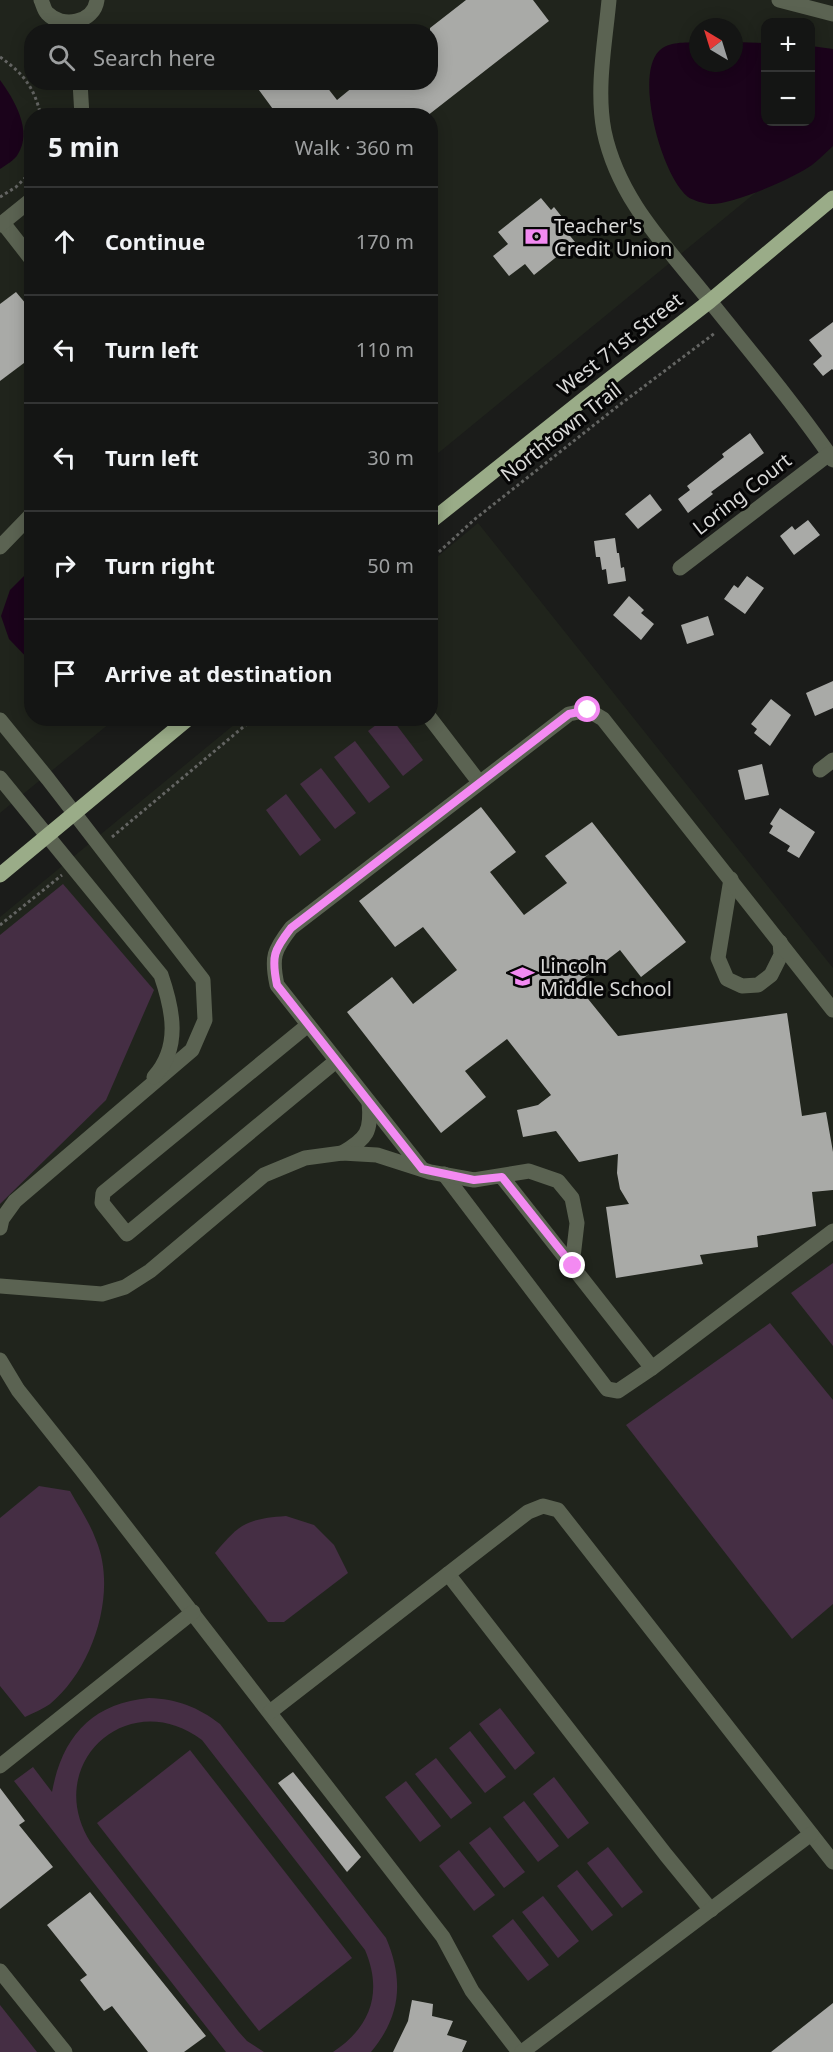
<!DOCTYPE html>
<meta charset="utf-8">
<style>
body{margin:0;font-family:"Noto Sans",sans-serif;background:#1d1e1d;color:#f1f3f6}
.controls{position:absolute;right:18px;top:18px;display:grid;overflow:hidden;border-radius:12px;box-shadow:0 3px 15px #0003}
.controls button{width:54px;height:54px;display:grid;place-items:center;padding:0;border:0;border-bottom:2px solid #333434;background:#141514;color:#f1f3f6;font:30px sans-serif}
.compass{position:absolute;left:689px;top:18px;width:54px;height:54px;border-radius:50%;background:#141514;box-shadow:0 3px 15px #0003;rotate:322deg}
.stop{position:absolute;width:18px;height:18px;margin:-14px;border:4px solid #f38af2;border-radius:50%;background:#fff}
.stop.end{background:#f38af2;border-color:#fff;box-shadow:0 2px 6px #0008}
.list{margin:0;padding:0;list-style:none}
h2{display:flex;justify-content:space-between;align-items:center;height:78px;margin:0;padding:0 24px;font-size:26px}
h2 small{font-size:20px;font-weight:400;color:#9d9fa0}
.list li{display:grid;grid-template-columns:39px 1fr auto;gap:18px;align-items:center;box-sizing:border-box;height:108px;padding:0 24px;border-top:2px solid #333434}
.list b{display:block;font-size:22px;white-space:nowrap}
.list em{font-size:20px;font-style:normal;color:#9d9fa0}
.icon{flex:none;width:33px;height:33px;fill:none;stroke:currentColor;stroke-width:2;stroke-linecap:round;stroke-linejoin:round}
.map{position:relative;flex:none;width:833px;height:2052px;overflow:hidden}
.search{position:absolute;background:#141514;box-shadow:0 3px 15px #0003;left:24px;top:24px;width:414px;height:66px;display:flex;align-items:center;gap:15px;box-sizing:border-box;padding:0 21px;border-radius:24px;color:#9d9fa0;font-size:22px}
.panel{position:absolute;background:#141514;box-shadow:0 3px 15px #0003;left:24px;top:108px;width:414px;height:618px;border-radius:24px}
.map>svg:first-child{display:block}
.built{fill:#20241c;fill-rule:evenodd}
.green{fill:#452e44}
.water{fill:#1b031b}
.building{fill:#a9aaa7}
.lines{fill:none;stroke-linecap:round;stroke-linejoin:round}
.path{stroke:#646563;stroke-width:3;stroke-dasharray:3 3;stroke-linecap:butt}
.minor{stroke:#5b6352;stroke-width:15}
.major{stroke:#9aac88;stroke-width:15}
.route{stroke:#f38af2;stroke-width:8}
.labels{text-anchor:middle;stroke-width:6;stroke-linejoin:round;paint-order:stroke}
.poi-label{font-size:20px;fill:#d9d9d8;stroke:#060606;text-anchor:start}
.street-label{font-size:20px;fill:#d9d9d8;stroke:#060606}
</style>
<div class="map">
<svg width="833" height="2052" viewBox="0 0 833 2052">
<rect width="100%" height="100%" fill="#1b1c1a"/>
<g class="built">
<path d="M0,0H833V129L431,459L430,116H32V718L115,719L0,813ZM766,22H810V122H766ZM698,27H734V63H698ZM32,32H430V82H32Z"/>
<path d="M478,523L833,968V2052H0V917L241,719L430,718L431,562Z"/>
</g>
<g class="green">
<path d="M384,719H392L423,760L403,776L368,731Z"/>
<path d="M355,741L390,787L369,803L334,757Z"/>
<path d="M321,768L356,813L335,829L300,784Z"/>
<path d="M286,794L321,840L300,856L266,810Z"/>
<path d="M63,884L154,990L106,1100L0,1204V935Z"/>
<path d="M833,1263V1346L791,1293Z"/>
<path d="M770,1323L833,1400V1604L792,1639L626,1425Z"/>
<path d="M39,1486L70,1491C79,1507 90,1523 96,1540C118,1592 93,1669 50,1704C43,1709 33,1713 25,1717L0,1686V1518Z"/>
<path d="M286,1516L314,1525L334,1545L348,1573L284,1622H268L215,1553C240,1523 247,1519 286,1516Z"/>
<path d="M149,1698C177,1699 198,1707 220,1724L386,1938C404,1980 401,2016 371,2052H333C371,2027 383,1992 365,1950L202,1740C128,1684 41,1765 91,1843L238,2031L247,2041L264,2052H226L14,1781L33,1767L52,1792C62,1737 92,1703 149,1698Z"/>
<path d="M500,1708L535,1753L515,1770L479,1724Z"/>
<path d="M470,1731L506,1777L485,1793L449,1748Z"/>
<path d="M190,1750L352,1958L259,2031L97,1823Z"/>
<path d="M436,1758L472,1803L451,1819L415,1774Z"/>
<path d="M554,1777L589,1823L568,1839L533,1794Z"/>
<path d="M406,1781L441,1826L420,1842L385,1797Z"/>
<path d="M524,1801L559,1846L538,1862L503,1817Z"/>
<path d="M490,1827L525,1872L504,1888L469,1843Z"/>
<path d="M608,1847L643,1892L622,1908L587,1863Z"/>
<path d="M459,1850L495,1895L474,1911L439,1866Z"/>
<path d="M577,1870L613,1915L592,1931L557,1886Z"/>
<path d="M543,1896L579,1941L558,1958L522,1912Z"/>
<path d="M513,1919L549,1965L528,1981L492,1936Z"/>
<path d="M0,2005L37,2052H0Z"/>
</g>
<g class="water">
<path d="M698,42V63H734V42L765,43L766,122H810L811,46L833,49V146C826,152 820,159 812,165C794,178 732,205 710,204C705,204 692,200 688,197C662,177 634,76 659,51C669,41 685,43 698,42Z"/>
<path d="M0,80C14,99 33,131 18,154C15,160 6,165 0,169Z"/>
<path d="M31,569V662L9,639L1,616L10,590Z"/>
</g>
<g class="building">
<path d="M466,0H533L549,21L427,116H278L253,82H323L337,100L359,82H430V28Z"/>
<path d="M541,198L551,210L554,207L570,227L566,231L575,242L534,275L525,264L509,276L493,256L508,244L498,232Z"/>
<path d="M16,292L32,311V357L0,381V304Z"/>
<path d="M833,322V370L832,369L823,376L813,364L822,356L809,340Z"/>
<path d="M750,433L764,453L711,492L713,494L688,513L678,499L690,490L687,486L724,457L722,454Z"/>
<path d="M650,494L662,510L638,529L625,514Z"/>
<path d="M808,520L820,535L794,555L780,536L792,526L795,530Z"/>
<path d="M615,538L617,553H619L621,568L624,567L626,581L608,584L606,569L602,570L600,557H596L594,541Z"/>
<path d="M747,576L764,588L745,614L724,599L734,585L738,588Z"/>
<path d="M629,596L644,610L641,613L654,624L641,640L613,615Z"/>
<path d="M708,616L714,635L687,644L681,625Z"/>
<path d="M833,681V708L815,716L806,693Z"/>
<path d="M771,699L791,715L770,746L754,733L757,729L751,724Z"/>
<path d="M762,764L769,795L745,800L738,770Z"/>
<path d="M481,807L516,852L490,872L524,915L567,883L545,856L592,822L686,942L641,977L620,950L576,984L618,1036L787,1013L802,1116L826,1112L833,1152V1190L812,1192L816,1226L757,1236L758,1247L700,1255L703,1264L616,1278L606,1207L629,1204L620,1189L617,1173L618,1154L579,1162L556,1131L523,1137L517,1110L538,1105L551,1095L507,1039L465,1071L486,1097L441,1133L347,1012L392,977L413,1004L457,970L423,927L395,947L359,901Z"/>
<path d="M780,808L815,832L799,858L787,851L790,846L769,833L773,826L770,824Z"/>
<path d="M293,1772L361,1857L347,1872L278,1783Z"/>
<path d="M0,1788L25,1821L19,1825L53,1867L0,1909Z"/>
<path d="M90,1892L206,2036L184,2052H148L112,2006L104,2011L80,1980L87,1975L47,1925Z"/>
<path d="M412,2000L433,2004L432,2016L453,2021L447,2035L467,2041L462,2052H393L408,2021Z"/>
<path d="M833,2003V2052H771Z"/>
</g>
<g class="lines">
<g class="path">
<path d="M0,57C24,74 34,87 41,116"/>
<path d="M0,197L16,187L32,171"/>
<path d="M430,560L475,519L618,406L715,333"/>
<path d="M112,837L254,718"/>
<path d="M0,925L62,875"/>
</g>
<g class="minor">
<path d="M41,0C43,4 44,10 47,13C62,29 94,23 97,0"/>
<path d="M609,0C605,43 596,89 604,131C618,198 664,244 705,295C748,349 794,403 833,460"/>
<path d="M779,0L833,14"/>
<path d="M80,82L82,116"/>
<path d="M3,223L32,260"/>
<path d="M0,225L32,199"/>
<path d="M0,547L32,514"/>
<path d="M680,568L829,454"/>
<path d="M430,718L479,782"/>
<path d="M0,720L48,779L203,980L205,1020L192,1050L15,1201L2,1219L0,1228"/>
<path d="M820,770L833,760"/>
<path d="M0,778L161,975C173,1010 181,1047 154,1077"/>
<path d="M731,879L718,958L727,979L742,986L758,985L771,975L781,955L780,942"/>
<path d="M308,1025L103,1193L102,1203L127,1234L336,1061"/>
<path d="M342,1153C367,1139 372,1131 369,1102"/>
<path d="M422,1169L277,985C271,957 274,950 291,928L569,714L588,710L603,719L833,1010"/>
<path d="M444,1174L607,1389L618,1391L652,1368"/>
<path d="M572,1266L652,1368L833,1231"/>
<path d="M0,1286L102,1294L125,1287L150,1271L264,1175L305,1158L342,1153L377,1155L430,1172L474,1180L529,1171L558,1181L572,1198L577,1223L572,1266L502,1177"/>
<path d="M0,1360L18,1390L81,1469L443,1937L472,1991L519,2052"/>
<path d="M448,1574L666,1855L711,1910"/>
<path d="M270,1712L528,1512L543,1506L558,1510L833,1862"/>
<path d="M0,1766L193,1612"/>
<path d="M0,1971L65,2052"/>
<path d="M522,2052L811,1834"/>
</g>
<g class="major">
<path d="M430,522L589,395L710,301L833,198"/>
<path d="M0,875L189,718"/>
</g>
</g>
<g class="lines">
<path class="route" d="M573,1266L502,1177L474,1180L422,1169L277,985C271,956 274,950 291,928L569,714L588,710"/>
</g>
<defs>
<symbol id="bank-bare" viewBox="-9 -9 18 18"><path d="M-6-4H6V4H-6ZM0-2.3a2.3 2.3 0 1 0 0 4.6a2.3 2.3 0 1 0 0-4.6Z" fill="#f38af2" stroke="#060606" stroke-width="2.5" paint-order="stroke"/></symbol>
<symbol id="school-bare" viewBox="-9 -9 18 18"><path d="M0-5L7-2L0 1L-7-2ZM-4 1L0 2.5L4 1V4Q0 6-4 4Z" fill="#f38af2" stroke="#060606" stroke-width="2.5" paint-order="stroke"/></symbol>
</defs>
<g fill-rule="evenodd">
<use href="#bank-bare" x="520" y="220" width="33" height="33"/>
<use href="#school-bare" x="506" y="960" width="33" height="33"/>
</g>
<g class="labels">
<g class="poi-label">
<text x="554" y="233">Teacher's<tspan x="554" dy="23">Credit Union</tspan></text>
<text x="540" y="973">Lincoln<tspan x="540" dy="23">Middle School</tspan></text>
</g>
<g class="street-label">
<text transform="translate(620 344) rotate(-38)" y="7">West 71st Street</text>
<text transform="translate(561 432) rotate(-38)" y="7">Northtown Trail</text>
<text transform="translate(742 494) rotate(-38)" y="7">Loring Court</text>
</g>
</g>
</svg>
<div class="controls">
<button>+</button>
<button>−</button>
</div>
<svg class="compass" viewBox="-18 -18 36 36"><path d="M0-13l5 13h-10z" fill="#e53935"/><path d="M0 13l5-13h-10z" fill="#9d9fa0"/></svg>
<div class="stop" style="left:588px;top:710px"></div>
<div class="stop end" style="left:573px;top:1266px"></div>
<div class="search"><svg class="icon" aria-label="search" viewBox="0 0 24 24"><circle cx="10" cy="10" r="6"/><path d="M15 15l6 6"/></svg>Search here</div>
<section class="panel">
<h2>5 min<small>Walk · 360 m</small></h2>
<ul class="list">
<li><svg class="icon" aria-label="ahead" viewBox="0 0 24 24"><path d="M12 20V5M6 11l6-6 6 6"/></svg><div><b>Continue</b></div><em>170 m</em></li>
<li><svg class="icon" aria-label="left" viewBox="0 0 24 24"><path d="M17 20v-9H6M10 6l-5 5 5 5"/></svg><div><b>Turn left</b></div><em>110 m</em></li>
<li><svg class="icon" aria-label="left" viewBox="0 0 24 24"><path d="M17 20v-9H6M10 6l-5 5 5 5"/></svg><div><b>Turn left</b></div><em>30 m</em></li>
<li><svg class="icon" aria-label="right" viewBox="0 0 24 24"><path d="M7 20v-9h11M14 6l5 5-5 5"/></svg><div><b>Turn right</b></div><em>50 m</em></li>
<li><svg class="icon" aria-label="arrive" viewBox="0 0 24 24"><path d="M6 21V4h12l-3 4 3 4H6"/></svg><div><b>Arrive at destination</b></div></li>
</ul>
</section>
</div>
